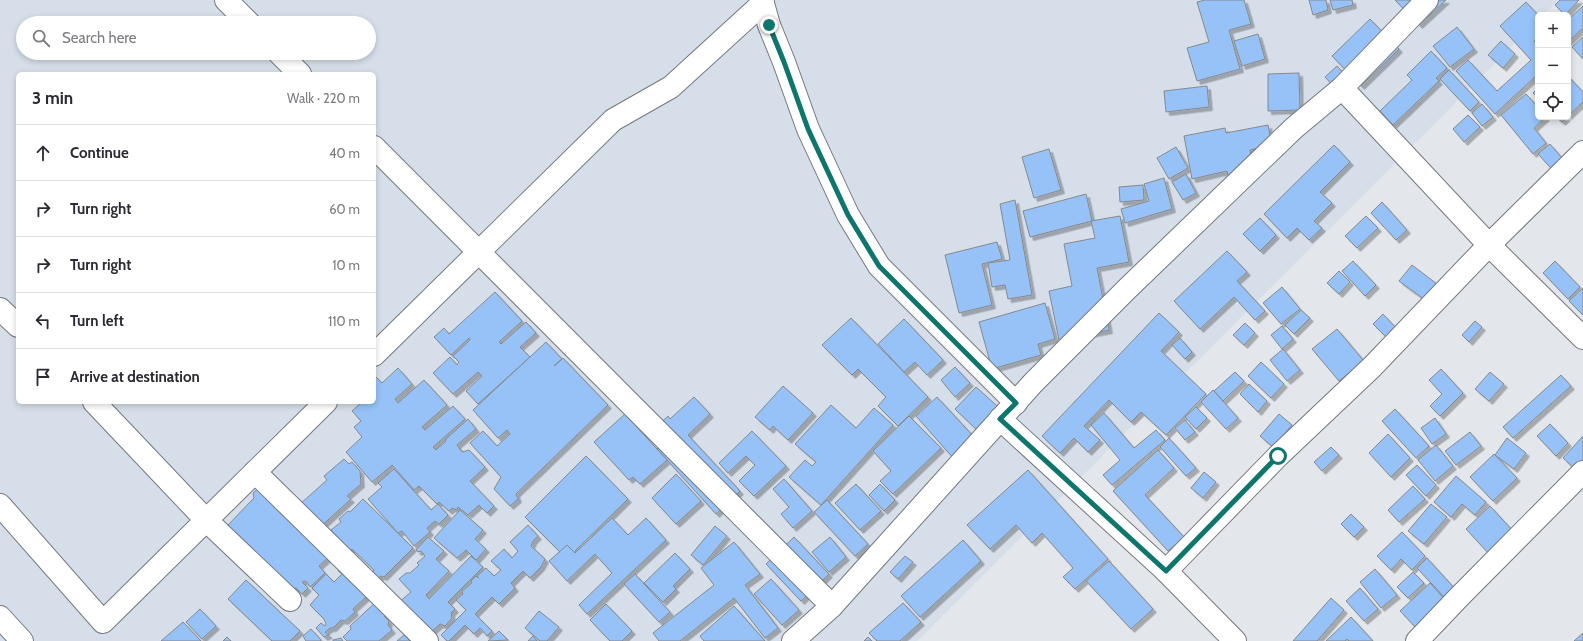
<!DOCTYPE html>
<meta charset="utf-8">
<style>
body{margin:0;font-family:Cabin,sans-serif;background:#f7f7f7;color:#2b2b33}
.controls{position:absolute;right:12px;top:12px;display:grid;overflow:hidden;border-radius:6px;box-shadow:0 2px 6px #0003}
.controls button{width:36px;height:36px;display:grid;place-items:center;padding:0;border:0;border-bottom:1px solid #e1e1e2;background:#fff;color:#2b2b33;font:20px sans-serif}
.stop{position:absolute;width:12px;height:12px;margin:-9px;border:3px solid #0f766e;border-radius:50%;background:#fff}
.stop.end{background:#0f766e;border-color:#fff;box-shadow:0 1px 4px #0008}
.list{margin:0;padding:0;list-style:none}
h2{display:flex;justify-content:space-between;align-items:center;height:52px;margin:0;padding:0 16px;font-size:17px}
h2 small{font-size:13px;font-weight:400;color:#7c7c81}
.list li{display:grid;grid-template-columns:26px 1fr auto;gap:12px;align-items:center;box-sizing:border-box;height:56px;padding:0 16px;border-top:1px solid #e1e1e2}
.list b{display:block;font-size:15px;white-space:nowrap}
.list em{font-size:13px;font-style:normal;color:#7c7c81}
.icon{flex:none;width:22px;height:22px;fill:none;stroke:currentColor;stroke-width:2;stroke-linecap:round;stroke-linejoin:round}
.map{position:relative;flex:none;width:1583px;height:641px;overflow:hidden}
.search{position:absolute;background:#fff;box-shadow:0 2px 6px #0003;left:16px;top:16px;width:360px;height:44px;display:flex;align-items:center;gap:10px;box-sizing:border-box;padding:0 14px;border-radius:22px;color:#7c7c81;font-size:15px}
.panel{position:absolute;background:#fff;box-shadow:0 2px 6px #0003;left:16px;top:72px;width:360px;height:332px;border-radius:6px}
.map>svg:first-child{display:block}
.built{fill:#d6dee9;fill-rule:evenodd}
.building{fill:#96c2f8;stroke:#85898d;filter:url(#shadow)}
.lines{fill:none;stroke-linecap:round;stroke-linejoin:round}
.minor-casing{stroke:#75797d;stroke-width:24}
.minor{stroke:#fff;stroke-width:22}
.route{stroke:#0f766e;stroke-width:5}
</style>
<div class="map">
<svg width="1583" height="641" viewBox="0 0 1583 641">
<defs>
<filter id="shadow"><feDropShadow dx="3.5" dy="3.5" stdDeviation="0" flood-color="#0004"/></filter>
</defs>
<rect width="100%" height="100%" fill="#e3e7eb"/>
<path class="built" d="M0,0H1558L1543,15H1538V20L917,641H0ZM23,23H369V53H23ZM18,74H374V402H18Z"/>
<g class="building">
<path d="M1205,0H1244L1251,24L1229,30L1240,69L1197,81L1187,48L1209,42L1197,2Z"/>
<path d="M1309,0H1326L1328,10L1313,15Z"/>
<path d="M1330,0H1352L1353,5L1333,10Z"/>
<path d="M1395,0H1446L1419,25Z"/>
<path d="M1560,0H1579L1565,15L1555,5Z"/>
<path d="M1526,2L1538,15V37L1534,41L1538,45V74L1495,114L1456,71L1468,60L1497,91L1531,60L1500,26Z"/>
<path d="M1583,6V28L1568,42V20Z"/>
<path d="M1370,19L1399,49L1361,86L1332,56Z"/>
<path d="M1457,27L1474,49L1450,67L1433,46Z"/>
<path d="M1258,34L1265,59L1242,66L1234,41Z"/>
<path d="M1583,37V59L1572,47Z"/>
<path d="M1501,41L1515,54L1503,68L1488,55Z"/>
<path d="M1431,51L1447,68L1436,78L1439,81L1393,125L1380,111L1412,80L1407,75Z"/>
<path d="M1337,66L1359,90L1347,101L1325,77Z"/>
<path d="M1449,70L1479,102L1470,111L1440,79Z"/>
<path d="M1299,73L1300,110L1268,111V74Z"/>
<path d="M1568,76L1583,92V102L1568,116Z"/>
<path d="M1207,86L1209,107L1166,112L1164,91Z"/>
<path d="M1538,88V98L1533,93Z"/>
<path d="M1526,94L1538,107V117H1546L1534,128L1546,143L1533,154L1501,115Z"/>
<path d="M1482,104L1493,117L1482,126L1472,113Z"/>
<path d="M1468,115L1480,127L1464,142L1453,129Z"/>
<path d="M1556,117H1567L1562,122Z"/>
<path d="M1268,125L1272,145L1250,150L1254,171L1228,176L1227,171L1192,179L1184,136L1225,128L1226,133Z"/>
<path d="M1550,144L1569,166L1558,176L1538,154Z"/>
<path d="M1334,145L1350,162L1320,192L1332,203L1314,221L1322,228L1309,240L1297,228L1287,238L1264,214Z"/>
<path d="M1176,147L1188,168L1169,179L1157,158Z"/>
<path d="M1049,149L1061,190L1034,198L1022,157Z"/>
<path d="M1186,174L1196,193L1183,200L1172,182Z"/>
<path d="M1164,178L1172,209L1125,223L1121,209L1149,201L1144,184Z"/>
<path d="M1143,185L1144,200L1120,202L1119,187Z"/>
<path d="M1086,194L1092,221L1030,237L1023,211Z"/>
<path d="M1015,200L1032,295L1008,299L1005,285L992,287L988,263L1010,260L1000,204Z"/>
<path d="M1382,202L1407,230L1396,240L1371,213Z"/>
<path d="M1120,216L1129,262L1097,268L1109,330L1059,340L1049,291L1072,286L1064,244L1095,238L1091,221Z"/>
<path d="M1366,216L1378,228L1357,248L1345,236Z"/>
<path d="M1260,218L1276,235L1260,251L1243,234Z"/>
<path d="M997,242L1002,259L982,264L992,305L959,313L945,255Z"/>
<path d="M1227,251L1247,272L1237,281L1265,311L1255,320L1234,297L1200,329L1174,301Z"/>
<path d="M1353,261L1376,285L1365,296L1342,271Z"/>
<path d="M1555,261L1580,287L1568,299L1543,273Z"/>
<path d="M1412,265L1437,284L1425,300L1399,281Z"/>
<path d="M1339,271L1350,282L1339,294L1327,283Z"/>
<path d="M1282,287L1300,309L1281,324L1263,303Z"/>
<path d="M1583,288V315L1569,301Z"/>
<path d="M495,292L522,321L499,342L501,344L526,322L536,333L520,347L530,357L478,404L466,391L482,376L478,372L453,394L433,373L450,357L457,365L459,362L453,356L470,340L469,338L451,355L434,337L444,328L449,334Z"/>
<path d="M1045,303L1055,339L1038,344L1041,355L992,369L979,322Z"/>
<path d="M1301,310L1310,318L1294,334L1285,325Z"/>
<path d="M1159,313L1179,332L1161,351L1206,394L1166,435L1141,412L1131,422L1109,400L1084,426L1100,440L1088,452L1074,438L1060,453L1042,436Z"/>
<path d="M1383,314L1397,329L1387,338L1373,324Z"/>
<path d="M851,318L928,397L898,426L878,406L886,397L858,369L852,375L822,345Z"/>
<path d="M904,319L943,360L927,375L915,362L904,372L878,344Z"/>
<path d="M1475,321L1482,327L1469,342L1462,335Z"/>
<path d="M1245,323L1255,333L1244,345L1233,335Z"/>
<path d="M1282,326L1293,339L1282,349L1271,335Z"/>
<path d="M1337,329L1364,361L1339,381L1312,349Z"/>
<path d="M1180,338L1192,352L1185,359L1172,345Z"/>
<path d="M546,342L562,359L554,366L563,358L608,405L516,494L518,499L510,506L494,489L501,477L470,443L483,431L497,446L510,434L507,430L498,438L473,410Z"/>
<path d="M1283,349L1300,370L1287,381L1270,360Z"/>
<path d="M1261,362L1284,384L1271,398L1248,376Z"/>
<path d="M955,367L970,383L955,397L941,380Z"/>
<path d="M398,368L412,384L395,399L398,403L424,380L447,405L422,427L425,430L453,406L465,419L433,447L436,450L445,442L446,439L468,419L476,429L457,445L462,452L469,450L485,467L470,481L494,506L487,513L479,505L468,515L458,507L457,510L452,508L449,511L439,502L437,504L419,486L414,490L392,465L372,482L346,452L362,437L354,427L361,421L352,411L362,402H374V375L382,383Z"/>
<path d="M1441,369L1463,393L1440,416L1430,406L1442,394L1429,380Z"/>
<path d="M1235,372L1244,381L1223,401L1214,391Z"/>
<path d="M1490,372L1504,384L1489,401L1475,389Z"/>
<path d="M1561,375L1571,386L1513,438L1503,427Z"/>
<path d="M1249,384L1267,401L1258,412L1240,394Z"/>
<path d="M783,386L813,413L788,440L773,426L770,430L755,417Z"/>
<path d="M976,387L997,406L976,429L955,409Z"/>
<path d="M1213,390L1238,418L1226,429L1201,402Z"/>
<path d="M694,397L710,414L688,435L740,491L716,514L657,449L667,439L656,427L668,416L670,419Z"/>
<path d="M937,397L976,439L954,459L916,416Z"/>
<path d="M831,405L856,428L874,408L893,425L821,505L789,477L805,460L812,466L816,462L795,444Z"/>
<path d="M1196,407L1207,418L1196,429L1185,417Z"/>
<path d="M1395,409L1429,446L1416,458L1382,421Z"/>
<path d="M1104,413L1134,448L1156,430L1165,440L1112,485L1103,475L1120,460L1091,425Z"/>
<path d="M625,414L667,460L640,484L633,477L629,480L594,442Z"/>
<path d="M1279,414L1292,425L1273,447L1260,436Z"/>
<path d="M909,416L941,448L893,494L880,481L891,471L873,451Z"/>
<path d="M1435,418L1446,434L1432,444L1421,428Z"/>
<path d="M1185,420L1195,432L1185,440L1175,428Z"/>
<path d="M1550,424L1568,443L1556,456L1537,436Z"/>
<path d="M752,431L786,466L754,496L739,481L755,465L746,456L728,473L719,463Z"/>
<path d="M1470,432L1481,446L1456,465L1445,451Z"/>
<path d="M1388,434L1410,458L1391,477L1369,453Z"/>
<path d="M1583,436V460L1575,469L1563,458Z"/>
<path d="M1169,438L1196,468L1186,476L1160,447Z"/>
<path d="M1507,438L1526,453L1514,469L1495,455Z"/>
<path d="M1436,445L1453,466L1435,481L1418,460Z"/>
<path d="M1331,447L1339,455L1322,471L1314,462Z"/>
<path d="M1158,450L1174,468L1145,495L1184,537L1168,551L1113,491Z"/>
<path d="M1494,454L1517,478L1493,501L1470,477Z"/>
<path d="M586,456L628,499L575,551L578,555L561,571L550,561L560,552L525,517Z"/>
<path d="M344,459L349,464L352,462L360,471L361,484L347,496L351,499L318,529L299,505L327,480L324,476Z"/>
<path d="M1417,465L1436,485L1426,496L1406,475Z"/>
<path d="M394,469L431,510L438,504L448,515L439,524L435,521L427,528L430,532L414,546L402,531L398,533L368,499L382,487L378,483Z"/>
<path d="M1028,470L1108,559L1075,589L1063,577L1073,568L1042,533L1032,543L1016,525L990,549L967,525Z"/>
<path d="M1204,472L1216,482L1203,498L1191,488Z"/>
<path d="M676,474L701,501L676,524L652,498Z"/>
<path d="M1456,476L1486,502L1475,515L1462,504L1451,517L1434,502Z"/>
<path d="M784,479L812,511L793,528L781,514L789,507L773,489Z"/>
<path d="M263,484L332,554L319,566L325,573L310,587L306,581L302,582L308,588L302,594L296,588L293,590L228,525L254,498L253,493Z"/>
<path d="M856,484L881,511L860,530L835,503Z"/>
<path d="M880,484L895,500L884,511L869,495Z"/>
<path d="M1413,486L1425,499L1399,522L1388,510Z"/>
<path d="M363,499L413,548L384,577L381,576L376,579L373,572L374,570L352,549L349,551L331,530L341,522L339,519L348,511L350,512Z"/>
<path d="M827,500L868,544L855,556L814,512Z"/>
<path d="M1431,504L1447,517L1424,544L1408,531Z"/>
<path d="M1490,506L1514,532L1490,555L1466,529Z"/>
<path d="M460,510L483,530L475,539L486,549L476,560L466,550L457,558L434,538Z"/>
<path d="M1351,514L1364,527L1354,537L1341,524Z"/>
<path d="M612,518L628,535L646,518L666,540L587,614L579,605L612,573L595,554L567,581L549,561L567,545L575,553Z"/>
<path d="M528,525L538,536L533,541L531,546L545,559L541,567L530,578L523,571L511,583L515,588L499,604L492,597L475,614L492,631L487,636L480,628L474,634L465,625L449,641H447L441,635L466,610L456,600L463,594L462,591L472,583L471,581L476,576L479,578L477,576L486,568L494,576L501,570L491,561L504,549L512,558L518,551L510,542Z"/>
<path d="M715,526L727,536L703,565L691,555Z"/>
<path d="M1402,532L1425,556L1412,570L1401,559L1391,570L1377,556Z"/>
<path d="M428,537L444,551L436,559L449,571L426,595L429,599L471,556L483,567L448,602L455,609L451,613L452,618L445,626L440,624L430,633L390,610L411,592L399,579L406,573H410L419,565L417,563L425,556L421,551L418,552L416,550Z"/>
<path d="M794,537L829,574L801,601L766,564Z"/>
<path d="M830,537L846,557L829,572L812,552Z"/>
<path d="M963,540L981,561L920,617L901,596Z"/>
<path d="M734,542L760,574L745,585L778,628L765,638L734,598L680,641H659L653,633L714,585L701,568Z"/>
<path d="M675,553L690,569L673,586L676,589L663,602L644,583Z"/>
<path d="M905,556L913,562L898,579L890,572Z"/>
<path d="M1427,558L1456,590L1446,599L1417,568Z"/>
<path d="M1109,561L1153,609L1131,629L1086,581Z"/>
<path d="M344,564L376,599L366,597L353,609L355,612L345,621L341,620L333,628H330L325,632L329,635L324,637L316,628L321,623L325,626L326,624L324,619L310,605L319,595L312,588L326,574L334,582L342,574L338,571Z"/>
<path d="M1375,569L1397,595L1381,608L1360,582Z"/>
<path d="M1413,572L1424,583L1408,598L1397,587Z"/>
<path d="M635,574L670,612L659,622L624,584Z"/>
<path d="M771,579L799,610L782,625L754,594Z"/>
<path d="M246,580L300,631L290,641H272L228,599Z"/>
<path d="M1430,583L1449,604L1419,631L1400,611Z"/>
<path d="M1360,588L1378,609L1364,621L1346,601Z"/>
<path d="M1331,598L1344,610L1317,641H1293Z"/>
<path d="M377,601L388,612L384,616L389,621L388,625L392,630L379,641H347L343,637L351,629L350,626Z"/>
<path d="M903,603L921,622L900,641H877L869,633Z"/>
<path d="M606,604L632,631L622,641H610L590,620Z"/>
<path d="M734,606L765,641H704L700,636Z"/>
<path d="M200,609L216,626L202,639L186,622Z"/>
<path d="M539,611L559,627L547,641H540L525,628Z"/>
<path d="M1351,617L1373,641H1349L1347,639L1345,641H1326Z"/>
<path d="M183,622L201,641H161Z"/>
<path d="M311,629L321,640L320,641H306L303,636Z"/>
<path d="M499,631L508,640L488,641Z"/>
<path d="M1583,633V641H1574Z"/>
<path d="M404,635L410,641H397Z"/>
<path d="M533,636L537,641H528Z"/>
<path d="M227,637L231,641H223Z"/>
<path d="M868,637L872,641H864Z"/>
<path d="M341,638L343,641H333V640Z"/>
</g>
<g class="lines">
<defs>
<g id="minor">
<path d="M226,0L249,23"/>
<path d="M762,0L769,25L784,62L808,129L848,215L879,266L1016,403"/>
<path d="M279,53L300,74"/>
<path d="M1342,88L1489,245L1583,338"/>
<path d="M374,147L832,606"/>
<path d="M0,309L18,326"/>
<path d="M374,355L613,120L671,87L763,3"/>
<path d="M94,402L206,520L290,600"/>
<path d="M1000,419L1166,571L1235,641"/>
<path d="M255,472L427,641"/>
<path d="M0,505L103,622L326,402"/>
<path d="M1166,571L1278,456L1372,367L1489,245L1583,152"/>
<path d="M0,617L22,641"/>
<path d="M793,641L832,606L1033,383L1128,288L1294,128L1342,88L1427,0"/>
<path d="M1417,641L1460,596L1583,472"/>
</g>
</defs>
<use href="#minor" class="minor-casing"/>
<use href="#minor" class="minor"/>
</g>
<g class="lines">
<path class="route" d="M769,25L784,62L808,129L848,215L879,266L1016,403L1000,419L1166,571L1278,456"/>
</g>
</svg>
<div class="controls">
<button>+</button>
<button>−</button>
<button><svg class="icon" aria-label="locate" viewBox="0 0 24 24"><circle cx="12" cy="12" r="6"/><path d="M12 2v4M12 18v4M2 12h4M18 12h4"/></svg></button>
</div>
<div class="stop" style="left:1278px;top:456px"></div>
<div class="stop end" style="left:769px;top:25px"></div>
<div class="search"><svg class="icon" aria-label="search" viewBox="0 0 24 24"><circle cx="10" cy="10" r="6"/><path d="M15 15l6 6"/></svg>Search here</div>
<section class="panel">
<h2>3 min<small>Walk · 220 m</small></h2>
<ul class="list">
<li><svg class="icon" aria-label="ahead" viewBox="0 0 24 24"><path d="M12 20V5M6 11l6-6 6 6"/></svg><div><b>Continue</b></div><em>40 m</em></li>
<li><svg class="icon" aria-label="right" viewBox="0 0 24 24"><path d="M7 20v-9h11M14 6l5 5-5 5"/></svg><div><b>Turn right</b></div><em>60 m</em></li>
<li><svg class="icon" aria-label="right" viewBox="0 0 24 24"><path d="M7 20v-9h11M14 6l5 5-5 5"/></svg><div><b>Turn right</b></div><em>10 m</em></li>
<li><svg class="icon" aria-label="left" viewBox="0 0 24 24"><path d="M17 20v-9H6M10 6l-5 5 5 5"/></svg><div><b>Turn left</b></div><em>110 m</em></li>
<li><svg class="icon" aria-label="arrive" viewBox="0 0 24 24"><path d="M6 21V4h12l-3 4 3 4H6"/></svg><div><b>Arrive at destination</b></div></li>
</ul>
</section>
</div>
